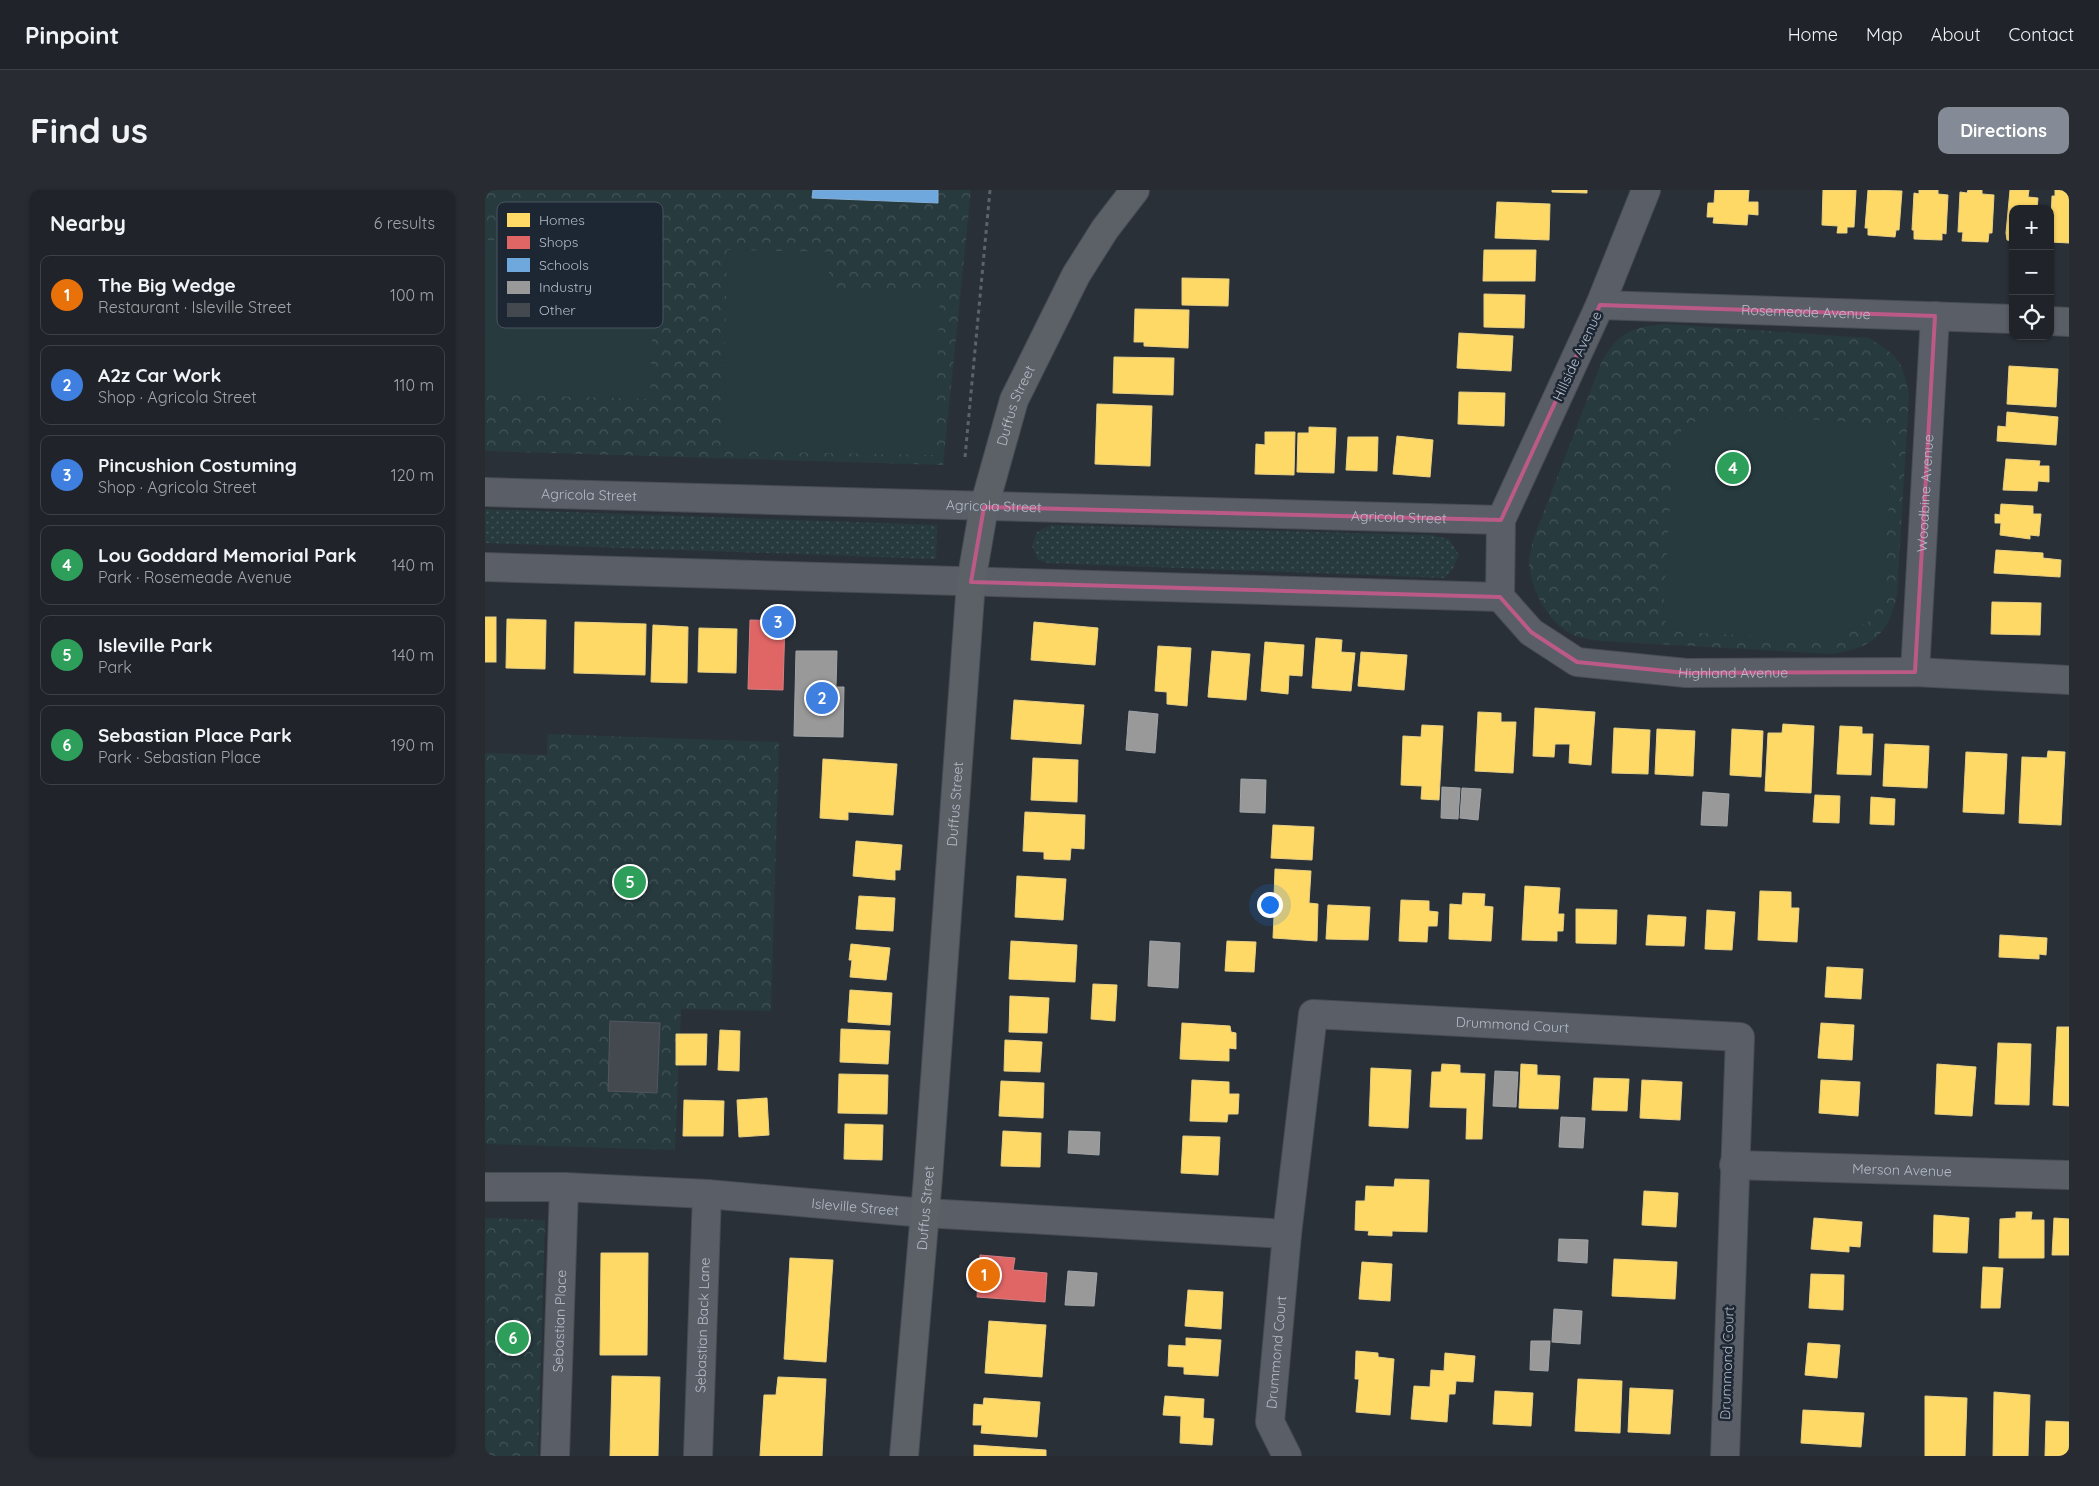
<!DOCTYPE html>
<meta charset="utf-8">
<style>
body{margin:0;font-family:Quicksand,sans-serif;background:#282c32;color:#f1f3f6}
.controls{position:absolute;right:15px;top:15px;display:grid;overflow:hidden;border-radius:10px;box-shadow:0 1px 4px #0004}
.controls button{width:45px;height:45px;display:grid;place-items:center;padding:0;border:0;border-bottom:1px solid #3d4147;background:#20242a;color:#f1f3f6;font:25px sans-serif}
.you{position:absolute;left:784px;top:714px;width:18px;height:18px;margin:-12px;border:4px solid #fff;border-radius:50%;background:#1a73e8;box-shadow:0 0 0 8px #1a73e833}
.badge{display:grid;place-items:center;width:32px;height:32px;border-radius:50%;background:#848b96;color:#fff;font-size:16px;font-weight:700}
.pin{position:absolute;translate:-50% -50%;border:2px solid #fff;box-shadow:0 1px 5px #0006}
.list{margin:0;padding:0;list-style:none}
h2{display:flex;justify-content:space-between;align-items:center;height:65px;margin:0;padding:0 20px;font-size:21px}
h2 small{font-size:16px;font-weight:400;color:#a2a4a8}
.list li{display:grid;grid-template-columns:32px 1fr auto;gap:15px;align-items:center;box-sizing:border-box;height:80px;margin:0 10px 10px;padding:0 10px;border:1px solid #3d4147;border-radius:10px}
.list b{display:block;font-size:19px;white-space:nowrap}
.list p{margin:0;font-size:16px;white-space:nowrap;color:#a2a4a8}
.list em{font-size:16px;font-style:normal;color:#a2a4a8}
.icon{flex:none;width:28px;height:28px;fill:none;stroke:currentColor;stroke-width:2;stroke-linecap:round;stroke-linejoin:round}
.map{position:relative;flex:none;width:1584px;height:1266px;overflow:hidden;border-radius:10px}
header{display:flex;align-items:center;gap:30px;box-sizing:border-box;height:70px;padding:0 25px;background:#20242a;border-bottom:1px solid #3d4147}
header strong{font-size:24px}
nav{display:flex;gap:28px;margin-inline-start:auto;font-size:18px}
.intro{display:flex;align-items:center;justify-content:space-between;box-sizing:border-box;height:120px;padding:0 30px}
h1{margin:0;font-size:35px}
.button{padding:12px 22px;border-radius:10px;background:#848b96;color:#fff;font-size:18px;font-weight:700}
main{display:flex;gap:30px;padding:0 30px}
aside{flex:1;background:#20242a;border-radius:10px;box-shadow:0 1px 4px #0004}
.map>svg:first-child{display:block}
.grass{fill:url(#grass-dots)}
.forest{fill:url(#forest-crowns)}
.pitch{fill:#273a3e}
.homes{fill:#ffd966;stroke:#e8d084}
.shops{fill:#e06666;stroke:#d38084}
.schools{fill:#6fa8dc;stroke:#84aed6}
.industry{fill:#999;stroke:#a1a4a7}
.building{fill:#444950;stroke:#52575f}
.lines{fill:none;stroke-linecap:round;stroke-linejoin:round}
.minor-casing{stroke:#484c53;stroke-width:30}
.major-casing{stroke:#484c55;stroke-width:30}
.path{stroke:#5d636a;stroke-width:3;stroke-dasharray:4 4;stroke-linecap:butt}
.minor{stroke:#5a5e66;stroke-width:28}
.major{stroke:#5c6168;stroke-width:28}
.marked{fill:none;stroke:#bc5a87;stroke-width:4;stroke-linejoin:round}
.labels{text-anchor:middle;stroke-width:5;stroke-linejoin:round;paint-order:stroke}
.street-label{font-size:14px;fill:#b4bcc9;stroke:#1d2633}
.key{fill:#1d2633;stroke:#4a5360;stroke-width:1}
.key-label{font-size:14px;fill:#b4bcc9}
</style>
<header>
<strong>Pinpoint</strong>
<nav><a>Home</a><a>Map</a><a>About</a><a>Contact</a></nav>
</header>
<div class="intro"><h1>Find us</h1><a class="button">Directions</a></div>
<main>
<aside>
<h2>Nearby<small>6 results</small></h2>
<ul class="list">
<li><span class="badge" style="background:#e8710a">1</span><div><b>The Big Wedge</b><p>Restaurant · Isleville Street</p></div><em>100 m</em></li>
<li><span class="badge" style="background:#3f7fe0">2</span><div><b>A2z Car Work</b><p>Shop · Agricola Street</p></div><em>110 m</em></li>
<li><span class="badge" style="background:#3f7fe0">3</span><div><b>Pincushion Costuming</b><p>Shop · Agricola Street</p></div><em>120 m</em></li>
<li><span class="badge" style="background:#2e9e5b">4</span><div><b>Lou Goddard Memorial Park</b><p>Park · Rosemeade Avenue</p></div><em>140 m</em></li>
<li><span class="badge" style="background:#2e9e5b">5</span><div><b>Isleville Park</b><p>Park</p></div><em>140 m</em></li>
<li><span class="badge" style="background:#2e9e5b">6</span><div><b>Sebastian Place Park</b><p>Park · Sebastian Place</p></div><em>190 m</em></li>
</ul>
</aside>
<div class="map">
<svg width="1584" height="1266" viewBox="0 0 1584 1266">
<defs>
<pattern id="grass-dots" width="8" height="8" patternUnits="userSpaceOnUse" patternTransform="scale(1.25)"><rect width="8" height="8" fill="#273a3e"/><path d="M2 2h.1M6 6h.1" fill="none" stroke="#445559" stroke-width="1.8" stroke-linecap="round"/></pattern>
<pattern id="forest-crowns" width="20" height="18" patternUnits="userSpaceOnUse" patternTransform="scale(1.25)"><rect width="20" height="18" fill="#273a3e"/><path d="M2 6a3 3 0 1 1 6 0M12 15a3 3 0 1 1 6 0" fill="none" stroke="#445559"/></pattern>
</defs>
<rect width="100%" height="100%" fill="#2a3038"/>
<g class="grass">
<path d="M0,319L452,335L451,369L0,353Z"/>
<path d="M566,335L945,345L964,349L974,365L968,378L960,388L564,373L553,370L547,356L552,342Z"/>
</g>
<g class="forest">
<path d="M0,0H486L458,275L0,261Z"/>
<path d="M1181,134L1384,148C1414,167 1417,169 1424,205L1412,405C1403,446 1387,458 1346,464L1117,451C1109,450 1101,449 1094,447C1065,438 1046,401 1044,373C1044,366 1047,357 1048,350L1117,171C1135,141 1147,137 1181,134Z"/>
<path d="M63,544L294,552L286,821L196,819L190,960L0,954V563L62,565Z"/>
<path d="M0,1028L60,1030L53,1266H0Z"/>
</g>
<g class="pitch">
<path d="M1,50L170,54L165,209L0,204Z"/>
<path d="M242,60L344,62V101L455,104L449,265L238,261Z"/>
<path d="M1231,224L1385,233L1397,238L1408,253L1398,404L1383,432L1342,450L1199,442L1186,438L1178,428L1188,264L1198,236Z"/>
</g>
<g class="homes">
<path d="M1067,0H1102V3L1067,2Z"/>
<path d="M1230,0H1264L1263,12H1273V25L1263,24L1262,35L1228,33L1229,27H1222L1223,13H1229Z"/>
<path d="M1338,0H1371L1369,37H1362V43H1352L1353,36L1337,35Z"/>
<path d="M1383,0L1417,1L1414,40H1411L1410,47L1383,45V38H1380Z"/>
<path d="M1434,0H1453V4L1463,5L1461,44L1457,43V50L1429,49V40H1427L1429,3L1434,4Z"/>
<path d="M1483,0H1497V4L1509,5L1507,43H1504L1503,52L1477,51L1478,42H1473L1475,2L1482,3Z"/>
<path d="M1525,0H1544L1543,7L1553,8L1552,19H1528V51L1522,50L1521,43Z"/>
<path d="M1570,0H1584V53L1565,52L1567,6H1570Z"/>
<path d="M1012,12L1065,14L1064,50L1010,48Z"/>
<path d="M999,60H1051L1050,91H998Z"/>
<path d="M697,88L744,89L743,116L697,115Z"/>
<path d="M999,104L1040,105L1039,138L999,137Z"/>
<path d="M650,119L704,120L703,158L659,156V152H649Z"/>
<path d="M974,143L1028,146L1026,181L972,178Z"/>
<path d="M629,167L689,168L688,205L628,203Z"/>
<path d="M1524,176L1573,179L1571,217L1522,214Z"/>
<path d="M974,202L1020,203L1019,236L973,234Z"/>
<path d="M612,214L667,216L665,276L610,274Z"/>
<path d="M1522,222L1573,227L1571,255L1512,251L1513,236L1521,237Z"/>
<path d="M824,237L851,238L849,283L812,282L813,243H824Z"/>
<path d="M780,242H810L809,285L770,284L771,254L780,255Z"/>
<path d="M912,246L948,250L945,287L908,284Z"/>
<path d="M863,247H893L892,281L861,280Z"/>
<path d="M1521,269L1555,271L1554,276H1564V292L1553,291L1552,301L1518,300Z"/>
<path d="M1516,314L1548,316V324H1556L1554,346L1545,345V349L1515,345L1516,333H1510V324L1515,325Z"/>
<path d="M1511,360L1558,363V368L1576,370L1575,387L1509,383Z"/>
<path d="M1507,412L1556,413L1555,445L1506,444Z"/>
<rect x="0" y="427" width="11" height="45"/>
<path d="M22,429L61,430L60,479L21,478Z"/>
<path d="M90,432L161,434L160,485L89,483Z"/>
<path d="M549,432L613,438L610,475L546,470Z"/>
<path d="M168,435L203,437L202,493L166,492Z"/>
<path d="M214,438L252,439L251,483L213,482Z"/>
<path d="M831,448L857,450L856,462L870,463L866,501L827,498Z"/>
<path d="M780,452L819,455L817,486L804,485L803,504L776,501Z"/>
<path d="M673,456L706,458L702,516L682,514V502L670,501Z"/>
<path d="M727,461L765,464L761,510L723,507Z"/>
<path d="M876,462L922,465L919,500L873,496Z"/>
<path d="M529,510L599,515L596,554L526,549Z"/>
<path d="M1050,518L1110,522L1106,575L1084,573L1085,554H1070L1069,567L1048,566Z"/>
<path d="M993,522L1016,523V532H1031L1028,583L990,581Z"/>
<path d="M1298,534L1329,536L1326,603L1280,601L1283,543H1297Z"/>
<path d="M937,535L958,536L954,610L936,609L937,596L916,595L918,546L936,547Z"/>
<path d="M1355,536L1377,537V544H1388L1386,585L1352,584Z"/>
<path d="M1129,538L1165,540L1163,584L1127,583Z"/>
<path d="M1172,539L1210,541L1208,586L1170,584Z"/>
<path d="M1247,539L1278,541L1276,587L1245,585Z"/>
<path d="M1400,554L1444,556L1442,598L1398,596Z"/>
<path d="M1563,561L1580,562L1576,635L1534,633L1537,567L1562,568Z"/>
<path d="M1481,562L1522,564L1519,624L1478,622Z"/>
<path d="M548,568L593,570L592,612L546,610Z"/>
<path d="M338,569L412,574L408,625L363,622V630L335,628Z"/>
<path d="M1330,605L1355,606L1354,633L1328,632Z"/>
<path d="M1386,607L1410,609L1409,635L1385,634Z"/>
<path d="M540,622L600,625L599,659L586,658L585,670L559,669V662L538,661Z"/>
<path d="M788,635L829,637L827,670L786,668Z"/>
<path d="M371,651L417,655L415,680H410V690L368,686Z"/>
<path d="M790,679L826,681L824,713L833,714L832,751L788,748L789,725H794V708L789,707Z"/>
<path d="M532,686L581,689L578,730L530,727Z"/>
<path d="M1040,696L1075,698L1073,724H1079L1078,741H1072V751L1037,750Z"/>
<path d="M1275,701L1306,702V718H1314L1312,752L1273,750Z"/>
<path d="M978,703L1000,704L999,716L1008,717L1006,751L964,749L965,714L977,715Z"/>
<path d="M374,706L410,708L408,741L371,739Z"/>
<path d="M916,710L944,711V721L953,722L952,736H943L942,752L914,751Z"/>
<path d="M843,715L885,717L883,750L841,749Z"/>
<path d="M1091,719L1132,720L1131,754L1091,753Z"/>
<path d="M1222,720L1250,722L1247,760L1220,759Z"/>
<path d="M1163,725L1201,727L1199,756L1161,755Z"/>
<path d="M1515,745L1562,748L1561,765L1554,764V769L1514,767Z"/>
<path d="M526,751L592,755L590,792L524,789Z"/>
<path d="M742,751L771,752L769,782L740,781Z"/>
<path d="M366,754L405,758L401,790L365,787L367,770H364Z"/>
<path d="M1342,777L1378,779L1376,809L1340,807Z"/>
<path d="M608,794L632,795L630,831L606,829Z"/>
<path d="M365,800L407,803L405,835L363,832Z"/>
<path d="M525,806L564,808L562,843L524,842Z"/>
<path d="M697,833L745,836L746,842L751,843V859L744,858V871L695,869Z"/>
<path d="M1336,833L1369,835L1367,870L1333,868Z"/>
<path d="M1572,837H1584V916L1568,915Z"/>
<path d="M356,839L405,841L403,874L355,872Z"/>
<path d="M235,840L255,841L254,881L233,880Z"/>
<path d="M191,844H222L221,875H191Z"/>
<path d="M520,850L557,852L555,882L519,881Z"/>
<path d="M1513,853L1546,854L1544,915L1510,914Z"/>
<path d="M957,874L975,875V883L1000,884L997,949H981L982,918L945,917L947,882H956Z"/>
<path d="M1036,874L1052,875V885L1075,886L1073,919L1034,918Z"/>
<path d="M1452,874L1491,877L1487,926L1450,924Z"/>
<path d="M886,878L926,880L923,938L884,936Z"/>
<path d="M354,884L403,885L402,924L353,923Z"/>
<path d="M1109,888L1144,889L1142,921L1107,920Z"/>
<path d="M707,890L744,892V904H754L753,924H743L742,932L705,931Z"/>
<path d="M1157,890L1197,892L1195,930L1155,928Z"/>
<path d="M1336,890L1375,892L1373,926L1334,923Z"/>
<path d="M516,891L559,893L558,928L514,926Z"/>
<path d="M282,908L284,945L254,947L252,910Z"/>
<path d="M199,910L239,911L238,946H198Z"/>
<path d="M360,934L398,935L397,970L359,969Z"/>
<path d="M518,941L556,943L555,977L516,976Z"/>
<path d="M698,946L735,947L733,985L696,983Z"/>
<path d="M910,989L944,990L942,1042L907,1041V1046L883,1045L884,1041L870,1040L871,1011H880L881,996L909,997Z"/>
<path d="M1159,1001L1193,1003L1191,1037L1157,1035Z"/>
<path d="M1531,1022H1547L1546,1030H1559V1068H1514L1515,1029L1531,1028Z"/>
<path d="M1449,1025L1484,1028L1482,1063L1448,1062Z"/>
<path d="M1329,1028L1377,1032L1375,1057L1364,1056V1062L1326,1059Z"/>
<path d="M1569,1028L1584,1029V1065H1567Z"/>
<path d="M116,1063H163L162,1165H115Z"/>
<path d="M305,1068L348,1070L341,1172L299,1169Z"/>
<path d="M1129,1069L1192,1072L1190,1109L1127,1106Z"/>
<path d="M877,1072L907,1074L905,1111L874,1109Z"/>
<path d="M1498,1077L1518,1078L1515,1118H1496Z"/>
<path d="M1326,1084L1359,1085L1358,1120L1324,1118Z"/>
<path d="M703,1100L738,1102L736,1139L700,1136Z"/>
<path d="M504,1131L561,1135L557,1187L500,1183Z"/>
<path d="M701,1148L736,1150L733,1186L699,1184V1177L683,1176L684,1155L701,1156Z"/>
<path d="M1323,1153L1355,1155L1352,1188L1320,1185Z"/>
<path d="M871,1161L893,1163V1167L909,1169L905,1225L871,1222L874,1189H870Z"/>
<path d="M960,1163L990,1166L988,1192L971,1191L970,1204H964L962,1232L926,1229L929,1196L945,1197L946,1180L959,1181Z"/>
<path d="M127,1186L175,1187L173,1266H125Z"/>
<path d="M293,1187L341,1189L337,1266H275L279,1205H291Z"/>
<path d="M1093,1189L1137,1191L1135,1243L1090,1241Z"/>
<path d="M1145,1198L1188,1200L1185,1244L1143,1242Z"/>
<path d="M1010,1201L1048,1203L1046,1236L1008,1234Z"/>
<path d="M1509,1202L1545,1205L1543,1266H1508Z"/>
<path d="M680,1206L719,1209L718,1228L729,1229L727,1255L695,1253L696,1226L678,1225Z"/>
<path d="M1440,1206L1482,1208L1480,1266H1440Z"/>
<path d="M499,1208L555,1212L552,1247L496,1243L497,1235H488L489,1214L498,1215Z"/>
<path d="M1318,1220L1379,1223L1376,1257L1316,1253Z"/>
<path d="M1561,1231L1584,1232V1266H1560Z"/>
<path d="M489,1255L561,1260V1266H489Z"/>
</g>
<g class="shops">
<path d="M265,430L300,431L298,500L263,499Z"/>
<path d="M495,1065L530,1068L528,1080L562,1083L560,1112L492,1107Z"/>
</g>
<path class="schools" d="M328,0H453V13L327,8Z"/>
<g class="industry">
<path d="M311,461H352L351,497H359L358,547L309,546Z"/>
<path d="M644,521L673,524L670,563L641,560Z"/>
<path d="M756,589L781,590L780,623L755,622Z"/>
<path d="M957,597L975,598L973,629L956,628Z"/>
<path d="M977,598L996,599L993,630L975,628Z"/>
<path d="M1218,602L1244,604L1242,636L1216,635Z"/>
<path d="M665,751L695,753L693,798L663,796Z"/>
<path d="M1010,881L1033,882L1031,917L1008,916Z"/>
<path d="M1076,927L1100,928L1098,958L1074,957Z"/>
<path d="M584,941L615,942L614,965L583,963Z"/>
<path d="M1074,1049L1103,1050L1102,1073L1073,1071Z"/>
<path d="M583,1081L612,1083L609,1116L580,1115Z"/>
<path d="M1069,1119L1097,1121L1095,1154L1067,1152Z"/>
<path d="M1046,1151H1065L1063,1181L1045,1180Z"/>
</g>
<path class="building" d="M125,831L175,833L172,903L123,901Z"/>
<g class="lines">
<defs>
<g id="minor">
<path id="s1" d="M1161,0L1115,115L1016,330L1015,407L1046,442L1092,472L1201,483L1430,482L1584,490"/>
<path id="s2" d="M1115,115L1528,129"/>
<path d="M1565,131L1584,132"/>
<path id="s3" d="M0,302L1016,330"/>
<path d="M0,377L1015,407"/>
<path id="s4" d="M1430,482L1450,126"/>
<path id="s5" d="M1249,975L1584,985"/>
<path id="s6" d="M0,997H79L222,1004L440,1023L802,1044"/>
<path id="s7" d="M70,1266L79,997"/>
<path id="s8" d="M213,1266L222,1004"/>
<path id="s9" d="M802,1266L785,1232L802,1044L828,824L1255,847L1240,1266"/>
</g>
<g id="major">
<path id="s10" d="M419,1266L443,987L486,392L499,317L529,210L591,85L620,39L650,0"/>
</g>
</defs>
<use href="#minor" class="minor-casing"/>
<use href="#major" class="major-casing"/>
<path class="path" d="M480,267L505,0"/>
<use href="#minor" class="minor"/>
<use href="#major" class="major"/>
</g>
<path class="marked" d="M1115,115L1450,126L1430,482L1201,483L1092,472L1046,442L1015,407L486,392L499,317L1016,330Z"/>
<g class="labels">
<g class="street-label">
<text dy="5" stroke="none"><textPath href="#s2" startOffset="206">Rosemeade Avenue</textPath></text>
<text transform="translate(1092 166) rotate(-65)" y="5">Hillside Avenue</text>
<text dy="5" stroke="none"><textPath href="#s10" startOffset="1059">Duffus Street</textPath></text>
<text dy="5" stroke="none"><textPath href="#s4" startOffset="179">Woodbine Avenue</textPath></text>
<text dy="5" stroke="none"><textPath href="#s3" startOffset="104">Agricola Street</textPath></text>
<text dy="5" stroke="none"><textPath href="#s3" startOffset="509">Agricola Street</textPath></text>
<text dy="5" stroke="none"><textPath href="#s3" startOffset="914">Agricola Street</textPath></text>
<text dy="5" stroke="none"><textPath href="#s1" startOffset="696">Highland Avenue</textPath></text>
<text dy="5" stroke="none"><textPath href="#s10" startOffset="654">Duffus Street</textPath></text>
<text dy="5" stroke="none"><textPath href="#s9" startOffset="648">Drummond Court</textPath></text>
<text dy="5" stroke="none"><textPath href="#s5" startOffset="168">Merson Avenue</textPath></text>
<text dy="5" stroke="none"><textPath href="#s6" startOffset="371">Isleville Street</textPath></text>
<text dy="5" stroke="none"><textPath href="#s10" startOffset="249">Duffus Street</textPath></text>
<text dy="5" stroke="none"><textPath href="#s7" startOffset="135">Sebastian Place</textPath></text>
<text dy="5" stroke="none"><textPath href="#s8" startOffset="131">Sebastian Back Lane</textPath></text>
<text dy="5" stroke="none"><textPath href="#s9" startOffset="108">Drummond Court</textPath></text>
<text transform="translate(1242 1173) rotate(-88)" y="5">Drummond Court</text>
</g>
</g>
<rect x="12" y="12" width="166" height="126" rx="8" class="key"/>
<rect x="22" y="23" width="23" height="14" fill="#ffd966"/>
<rect x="22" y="46" width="23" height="13" fill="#e06666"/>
<rect x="22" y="68" width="23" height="14" fill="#6fa8dc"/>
<rect x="22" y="91" width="23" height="13" fill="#999"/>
<rect x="22" y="113" width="23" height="14" fill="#444950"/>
<g class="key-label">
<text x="54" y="35">Homes</text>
<text x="54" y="57">Shops</text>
<text x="54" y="80">Schools</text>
<text x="54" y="102">Industry</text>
<text x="54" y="125">Other</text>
</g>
</svg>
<div class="controls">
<button>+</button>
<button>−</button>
<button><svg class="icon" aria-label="locate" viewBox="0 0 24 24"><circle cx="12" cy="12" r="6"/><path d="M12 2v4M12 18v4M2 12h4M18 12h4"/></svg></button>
</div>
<div class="you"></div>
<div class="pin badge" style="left:499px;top:1085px;background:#e8710a">1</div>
<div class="pin badge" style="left:337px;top:508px;background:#3f7fe0">2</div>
<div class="pin badge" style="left:293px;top:432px;background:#3f7fe0">3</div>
<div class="pin badge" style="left:1248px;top:278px;background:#2e9e5b">4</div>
<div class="pin badge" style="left:145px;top:692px;background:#2e9e5b">5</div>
<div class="pin badge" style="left:28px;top:1148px;background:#2e9e5b">6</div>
</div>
</main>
